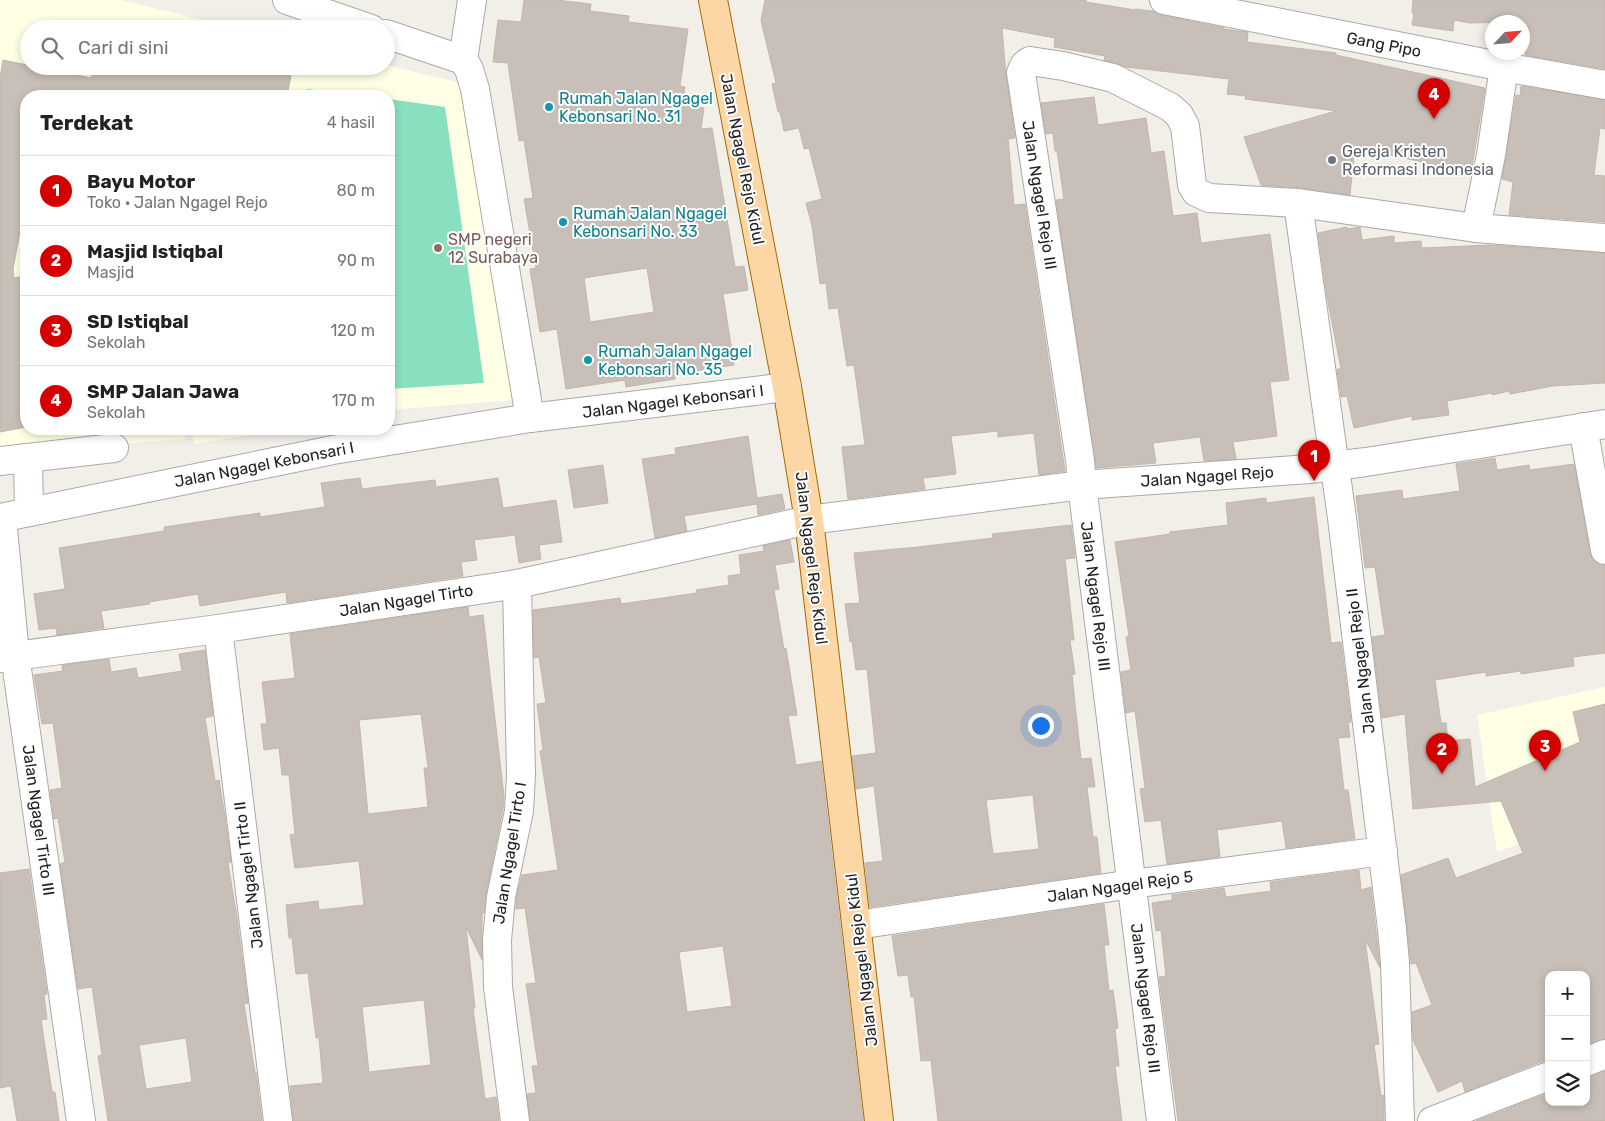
<!DOCTYPE html>
<html lang="id">
<meta charset="utf-8">
<style>
body{margin:0;font-family:Rubik,sans-serif;background:#f2f2f2;color:#222}
.controls{position:absolute;right:15px;bottom:15px;display:grid;overflow:hidden;border-radius:10px;box-shadow:0 2px 8px #0003}
.controls button{width:45px;height:45px;display:grid;place-items:center;padding:0;border:0;border-bottom:1px solid #e0e0e0;background:#fff;color:#222;font:25px sans-serif}
.compass{position:absolute;left:1485px;top:15px;width:45px;height:45px;border-radius:50%;background:#fff;box-shadow:0 2px 8px #0003;rotate:64deg}
.you{position:absolute;left:1040px;top:725px;width:18px;height:18px;margin:-12px;border:4px solid #fff;border-radius:50%;background:#1a73e8;box-shadow:0 0 0 8px #1a73e833}
.badge{display:grid;place-items:center;width:32px;height:32px;border-radius:50%;background:#d40000;color:#fff;font-size:16px;font-weight:700}
.pin{position:absolute;translate:-50% -41px;filter:drop-shadow(0 1px 2px #0008)}
.pin::after{content:'';position:absolute;top:26px;width:18px;height:15px;background:inherit;clip-path:polygon(0 0,100% 0,50% 100%)}
.list{margin:0;padding:0;list-style:none}
h2{display:flex;justify-content:space-between;align-items:center;height:65px;margin:0;padding:0 20px;font-size:21px}
h2 small{font-size:16px;font-weight:400;color:#767676}
.list li{display:grid;grid-template-columns:32px 1fr auto;gap:15px;align-items:center;box-sizing:border-box;height:70px;padding:0 20px;border-top:1px solid #e0e0e0}
.list b{display:block;font-size:19px;white-space:nowrap}
.list p{margin:0;font-size:16px;white-space:nowrap;color:#767676}
.list em{font-size:16px;font-style:normal;color:#767676}
.icon{flex:none;width:28px;height:28px;fill:none;stroke:currentColor;stroke-width:2;stroke-linecap:round;stroke-linejoin:round}
.map{position:relative;flex:none;width:1605px;height:1121px;overflow:hidden}
.search{position:absolute;background:#fff;box-shadow:0 2px 8px #0003;left:20px;top:20px;width:375px;height:55px;display:flex;align-items:center;gap:12px;box-sizing:border-box;padding:0 18px;border-radius:28px;color:#767676;font-size:19px}
.panel{position:absolute;background:#fff;box-shadow:0 2px 8px #0003;left:20px;top:90px;width:375px;height:345px;border-radius:20px}
.map>svg:first-child{display:block}
.education{fill:#ffffe5}
.pitch{fill:#88e0be}
.building{fill:#c7bfb8;stroke:#c4b6ab;fill-rule:evenodd}
.lines{fill:none;stroke-linecap:round;stroke-linejoin:round}
.minor-casing{stroke:#a9a9a9;stroke-width:30}
.major-casing{stroke:#a06b00;stroke-width:30}
.minor{stroke:#fff;stroke-width:28}
.major{stroke:#fcd6a4;stroke-width:28}
.culture-dot{fill:#0f9aa8;stroke:#fff;stroke-width:2}
.worship-dot{fill:#6b7280;stroke:#fff;stroke-width:2}
.education-dot{fill:#8d6e63;stroke:#fff;stroke-width:2}
.labels{text-anchor:middle;stroke-width:4;stroke-linejoin:round;paint-order:stroke}
.street-label{font-size:16px;fill:#222;stroke:#fff}
.culture-label{font-size:16px;fill:#0d838f;stroke:#fff;text-anchor:start}
.worship-label{font-size:16px;fill:#5b616d;stroke:#fff;text-anchor:start}
.education-label{font-size:16px;fill:#785e54;stroke:#fff;text-anchor:start}
</style>
<div class="map">
<svg width="1605" height="1121" viewBox="0 0 1605 1121">
<rect width="100%" height="100%" fill="#f2efe9"/>
<g class="education">
<path d="M0,0H121L239,29H29V66H386V65L461,83L512,400L389,410V96H26V429H184L186,439L0,453Z"/>
<path d="M191,429H285L194,444Z"/>
<path d="M1605,687V917L1565,828L1497,852L1477,715Z"/>
</g>
<g class="pitch">
<path d="M307,89L364,96H307Z"/>
<path d="M389,99L445,107L484,383L389,389Z"/>
</g>
<g class="building">
<path d="M524,0H556L591,4L590,11L629,16L628,22L688,29L680,86L685,87L682,105L704,108L701,129L712,128L735,267L744,266L748,290L723,294L734,365L675,374V379L626,387L625,380L566,389L557,329L540,332L530,269L536,268L524,199L533,198L524,140L519,141L508,63L493,62L498,20L521,22ZM647,268L654,312L590,322L584,278Z"/>
<path d="M765,0H1086V2L1135,10V9L1153,11L1161,15L1224,28V29L1248,32L1247,42L1336,53V55L1485,88L1471,173L1355,147L1350,195L1300,188L1261,185L1244,137L1336,111L1245,99L1246,96L1227,94L1229,79L1126,67L1104,60L1105,56L1054,47L1055,38L1002,28L1006,75L1015,138L1008,139L1014,205L1025,204L1065,471L1039,475L1034,433L998,437V431L951,436L956,474L923,478L925,489L848,499L842,447L865,445L854,365L847,366L838,308L829,309L826,283L820,284L812,226L806,203L822,199L809,148L804,149L799,128L784,131L780,112H778L772,84L776,83L761,21Z"/>
<path d="M1413,0H1605V69L1525,55L1526,48L1522,47V22L1470,23L1454,20L1453,31L1412,25L1414,13H1412Z"/>
<path d="M3,60L91,78L94,66H248L291,76L287,96H26V200L13,269L14,278L26,276V319L22,320L26,346V427L0,432V77Z"/>
<path d="M1521,86L1605,100V129L1600,128L1594,175L1605,176V222L1509,215L1513,182L1502,179L1516,95L1520,96Z"/>
<path d="M1094,97L1098,125L1146,118L1151,153L1164,151L1173,216L1197,213L1201,243L1270,234L1289,380L1270,382L1277,436L1233,442L1236,459L1204,461L1200,437L1153,443L1156,463L1096,468L1056,200L1064,199L1057,151H1055L1053,133L1046,134L1041,103Z"/>
<path d="M1347,227V229L1360,227L1362,240L1394,236V243L1421,241L1422,248L1491,245L1605,253V383L1553,386L1510,394L1509,391L1492,395V393L1447,401L1449,415L1412,420V416L1354,428L1347,396L1341,397L1337,369H1341L1327,297L1318,233Z"/>
<path d="M748,436L757,498L782,494L785,509L758,515L757,504L684,516L687,531L655,538L642,459L676,454L675,448Z"/>
<path d="M1495,458L1497,470L1529,465L1530,470L1574,464L1590,553L1593,560L1599,564L1605,565V653L1573,657L1574,666L1521,674V671L1486,676V672L1435,680L1441,723H1446L1448,741L1470,739L1475,787L1580,742L1573,712L1605,704V1039L1586,1045V975H1549V1061H1543L1465,1092L1462,1081L1438,1092L1413,1040L1412,1012L1432,1005L1416,963L1411,964L1401,875L1448,858L1456,878L1523,853L1501,801L1413,809L1405,714L1382,718L1372,637L1385,635L1375,567L1365,568L1356,496L1402,490L1403,499L1460,491L1456,464Z"/>
<path d="M603,465L608,503L574,508L568,470Z"/>
<path d="M360,478L362,489L435,480L436,487L498,478L503,508L556,500L562,542L539,545L541,559L519,563L515,535L474,540L477,560L461,562L463,576L287,603L286,592L200,606L198,594L149,602L150,604L101,611L104,628L57,635L56,628L39,630L34,594L65,589L59,548L164,531V527L260,513V517L325,507L321,483Z"/>
<path d="M1314,497L1331,643L1341,642L1351,722L1348,723L1350,737L1338,738L1344,790H1348L1355,839L1286,848L1282,821L1217,830L1220,857L1167,864L1161,820L1145,822L1140,789L1145,788L1135,711L1126,713L1121,672L1131,670L1126,637L1129,636L1115,542L1170,534V532L1228,525L1226,503L1266,498V503Z"/>
<path d="M1071,525L1075,558L1065,559L1074,640H1070L1075,674L1072,675L1081,759L1091,758L1095,787H1087L1093,837H1097L1101,873L870,907L865,863L883,861L874,786L856,789L852,756L876,753L867,669L856,670L852,641L850,642L845,604L860,603L854,553L918,547L993,538L992,534ZM1033,795L1039,849L993,854L986,800Z"/>
<path d="M790,540L794,562L775,565L779,589L774,590L784,649L786,648L797,715L788,716L796,765L821,761L863,1121H530L527,1094L536,1093L532,1066H538L526,984L536,983L525,908L516,909V899L522,875L558,870L540,751L543,750L537,704L546,703L539,657L534,658L533,610L620,598L621,604L697,593L696,590L729,585L728,576L741,574L739,555L764,551L763,546ZM723,946L732,1006L687,1012L679,952Z"/>
<path d="M468,607L469,617L483,615L504,796L503,809L486,894L484,913H482V960L466,927L475,1008H473L485,1099L496,1097L499,1121H293L290,1086L323,1083L319,1038H316L308,973L296,974L292,938H289L286,905L318,901L319,910L364,905L359,861L295,868L290,835L295,834L289,775H282L279,748L264,750L261,724H267L262,682L295,678L290,634ZM421,714L428,768H424L428,807L368,814L359,720ZM424,1000L431,1065L369,1072L362,1007Z"/>
<path d="M205,650L213,716L205,718L215,781L219,780L225,817L231,862L228,863L237,918L248,1003L244,1004L255,1072H256L262,1121H108L98,1056L102,1055L92,987L78,989L60,864L65,862L58,818L54,819L50,790L62,788L53,723L42,724L34,675L63,671L62,665L109,659L111,672L136,668L138,678L182,671L179,654ZM186,1038L192,1082L146,1089L139,1045Z"/>
<path d="M29,869L47,994L44,995L47,1019L41,1020L52,1092H55L59,1121H17L11,1086L0,1088V873Z"/>
<path d="M1359,870L1361,890L1371,887L1376,931L1380,968L1365,939L1379,1044L1374,1045L1381,1096L1384,1095V1121H1178L1159,977L1166,976L1161,930L1156,931L1152,903L1172,900V895L1224,888L1226,897L1271,891L1270,882Z"/>
<path d="M1104,904L1109,945H1104L1109,991L1113,990L1118,1028L1115,1029L1119,1066H1115L1122,1121H938L931,1060L921,1061L914,997H911L908,975L898,976L892,936Z"/>
<path d="M1605,1071V1121H1476L1549,1093V1102H1586V1077Z"/>
</g>
<g class="lines">
<defs>
<g id="minor">
<path d="M287,0L371,29"/>
<path d="M1164,0L1504,67L1605,85"/>
<path d="M386,34L463,60L469,69L475,89L530,418"/>
<path d="M463,60L472,0"/>
<path d="M1298,203L1342,518L1392,929L1395,963L1400,1121"/>
<path d="M1476,228L1491,155L1504,67"/>
<path d="M1583,427L1605,550"/>
<path d="M28,458L29,512"/>
<path d="M0,461L114,448"/>
<path d="M0,518L333,450L530,418L787,387"/>
<path d="M2,518L15,655L81,1121"/>
<path d="M218,629L278,1121"/>
<path d="M0,658L218,629L517,584L809,520L1082,485L1310,469L1366,462L1605,424"/>
<path d="M857,925L1132,884L1383,851"/>
<path d="M1586,1062L1605,1054"/>
<path d="M515,1121L498,987L497,940L501,897L519,811L521,775L517,584"/>
<path d="M1161,1121L1082,485L1080,460L1021,73C1023,67 1024,64 1030,61L1063,66L1113,78L1170,107L1179,115L1185,126L1192,185L1196,192L1209,198L1298,203L1476,228L1605,238"/>
<path d="M1432,1121L1549,1076"/>
</g>
<path id="major" d="M713,0L787,387L809,520L879,1121"/>
</defs>
<use href="#minor" class="minor-casing"/>
<use href="#major" class="major-casing"/>
<use href="#minor" class="minor"/>
<use href="#major" class="major"/>
</g>
<g class="culture-dot">
<circle cx="549" cy="107" r="5"/>
<circle cx="563" cy="222" r="5"/>
<circle cx="588" cy="360" r="5"/>
</g>
<circle class="worship-dot" cx="1332" cy="160" r="5"/>
<circle class="education-dot" cx="438" cy="248" r="5"/>
<g class="labels">
<g class="street-label">
<text transform="translate(1384 44) rotate(11)" y="6">Gang Pipo</text>
<text transform="translate(743 159) rotate(79)" y="6">Jalan Ngagel Rejo Kidul</text>
<text transform="translate(1040 195) rotate(81)" y="6">Jalan Ngagel Rejo III</text>
<text transform="translate(673 401) rotate(-7)" y="6">Jalan Ngagel Kebonsari I</text>
<text transform="translate(264 464) rotate(-11)" y="6">Jalan Ngagel Kebonsari I</text>
<text transform="translate(1207 476) rotate(-4)" y="6">Jalan Ngagel Rejo</text>
<text transform="translate(812 558) rotate(83)" y="6">Jalan Ngagel Rejo Kidul</text>
<text transform="translate(1096 596) rotate(83)" y="6">Jalan Ngagel Rejo III</text>
<text transform="translate(406 600) rotate(-9)" y="6">Jalan Ngagel Tirto</text>
<text transform="translate(1360 661) rotate(-97)" y="6">Jalan Ngagel Rejo II</text>
<text transform="translate(39 820) rotate(82)" y="6">Jalan Ngagel Tirto III</text>
<text transform="translate(509 853) rotate(-81)" y="6">Jalan Ngagel Tirto I</text>
<text transform="translate(248 875) rotate(-97)" y="6">Jalan Ngagel Tirto II</text>
<text transform="translate(1120 886) rotate(-8)" y="6">Jalan Ngagel Rejo 5</text>
<text transform="translate(861 960) rotate(-97)" y="6">Jalan Ngagel Rejo Kidul</text>
<text transform="translate(1146 998) rotate(83)" y="6">Jalan Ngagel Rejo III</text>
</g>
<g class="culture-label">
<text x="559" y="104">Rumah Jalan Ngagel<tspan x="559" dy="18">Kebonsari No. 31</tspan></text>
<text x="573" y="219">Rumah Jalan Ngagel<tspan x="573" dy="18">Kebonsari No. 33</tspan></text>
<text x="598" y="357">Rumah Jalan Ngagel<tspan x="598" dy="18">Kebonsari No. 35</tspan></text>
</g>
<g class="worship-label">
<text x="1342" y="157">Gereja Kristen<tspan x="1342" dy="18">Reformasi Indonesia</tspan></text>
</g>
<g class="education-label">
<text x="448" y="245">SMP negeri<tspan x="448" dy="18">12 Surabaya</tspan></text>
</g>
</g>
</svg>
<div class="controls">
<button>+</button>
<button>−</button>
<button><svg class="icon" aria-label="layers" viewBox="0 0 24 24"><path d="M12 4l9 5-9 5-9-5zM3 14l9 5 9-5"/></svg></button>
</div>
<svg class="compass" viewBox="-18 -18 36 36"><path d="M0-13l5 13h-10z" fill="#e53935"/><path d="M0 13l5-13h-10z" fill="#767676"/></svg>
<div class="you"></div>
<div class="pin badge" style="left:1314px;top:481px">1</div>
<div class="pin badge" style="left:1442px;top:774px">2</div>
<div class="pin badge" style="left:1545px;top:771px">3</div>
<div class="pin badge" style="left:1434px;top:119px">4</div>
<div class="search"><svg class="icon" aria-label="search" viewBox="0 0 24 24"><circle cx="10" cy="10" r="6"/><path d="M15 15l6 6"/></svg>Cari di sini</div>
<section class="panel">
<h2>Terdekat<small>4 hasil</small></h2>
<ul class="list">
<li><span class="badge">1</span><div><b>Bayu Motor</b><p>Toko · Jalan Ngagel Rejo</p></div><em>80 m</em></li>
<li><span class="badge">2</span><div><b>Masjid Istiqbal</b><p>Masjid</p></div><em>90 m</em></li>
<li><span class="badge">3</span><div><b>SD Istiqbal</b><p>Sekolah</p></div><em>120 m</em></li>
<li><span class="badge">4</span><div><b>SMP Jalan Jawa</b><p>Sekolah</p></div><em>170 m</em></li>
</ul>
</section>
</div>
